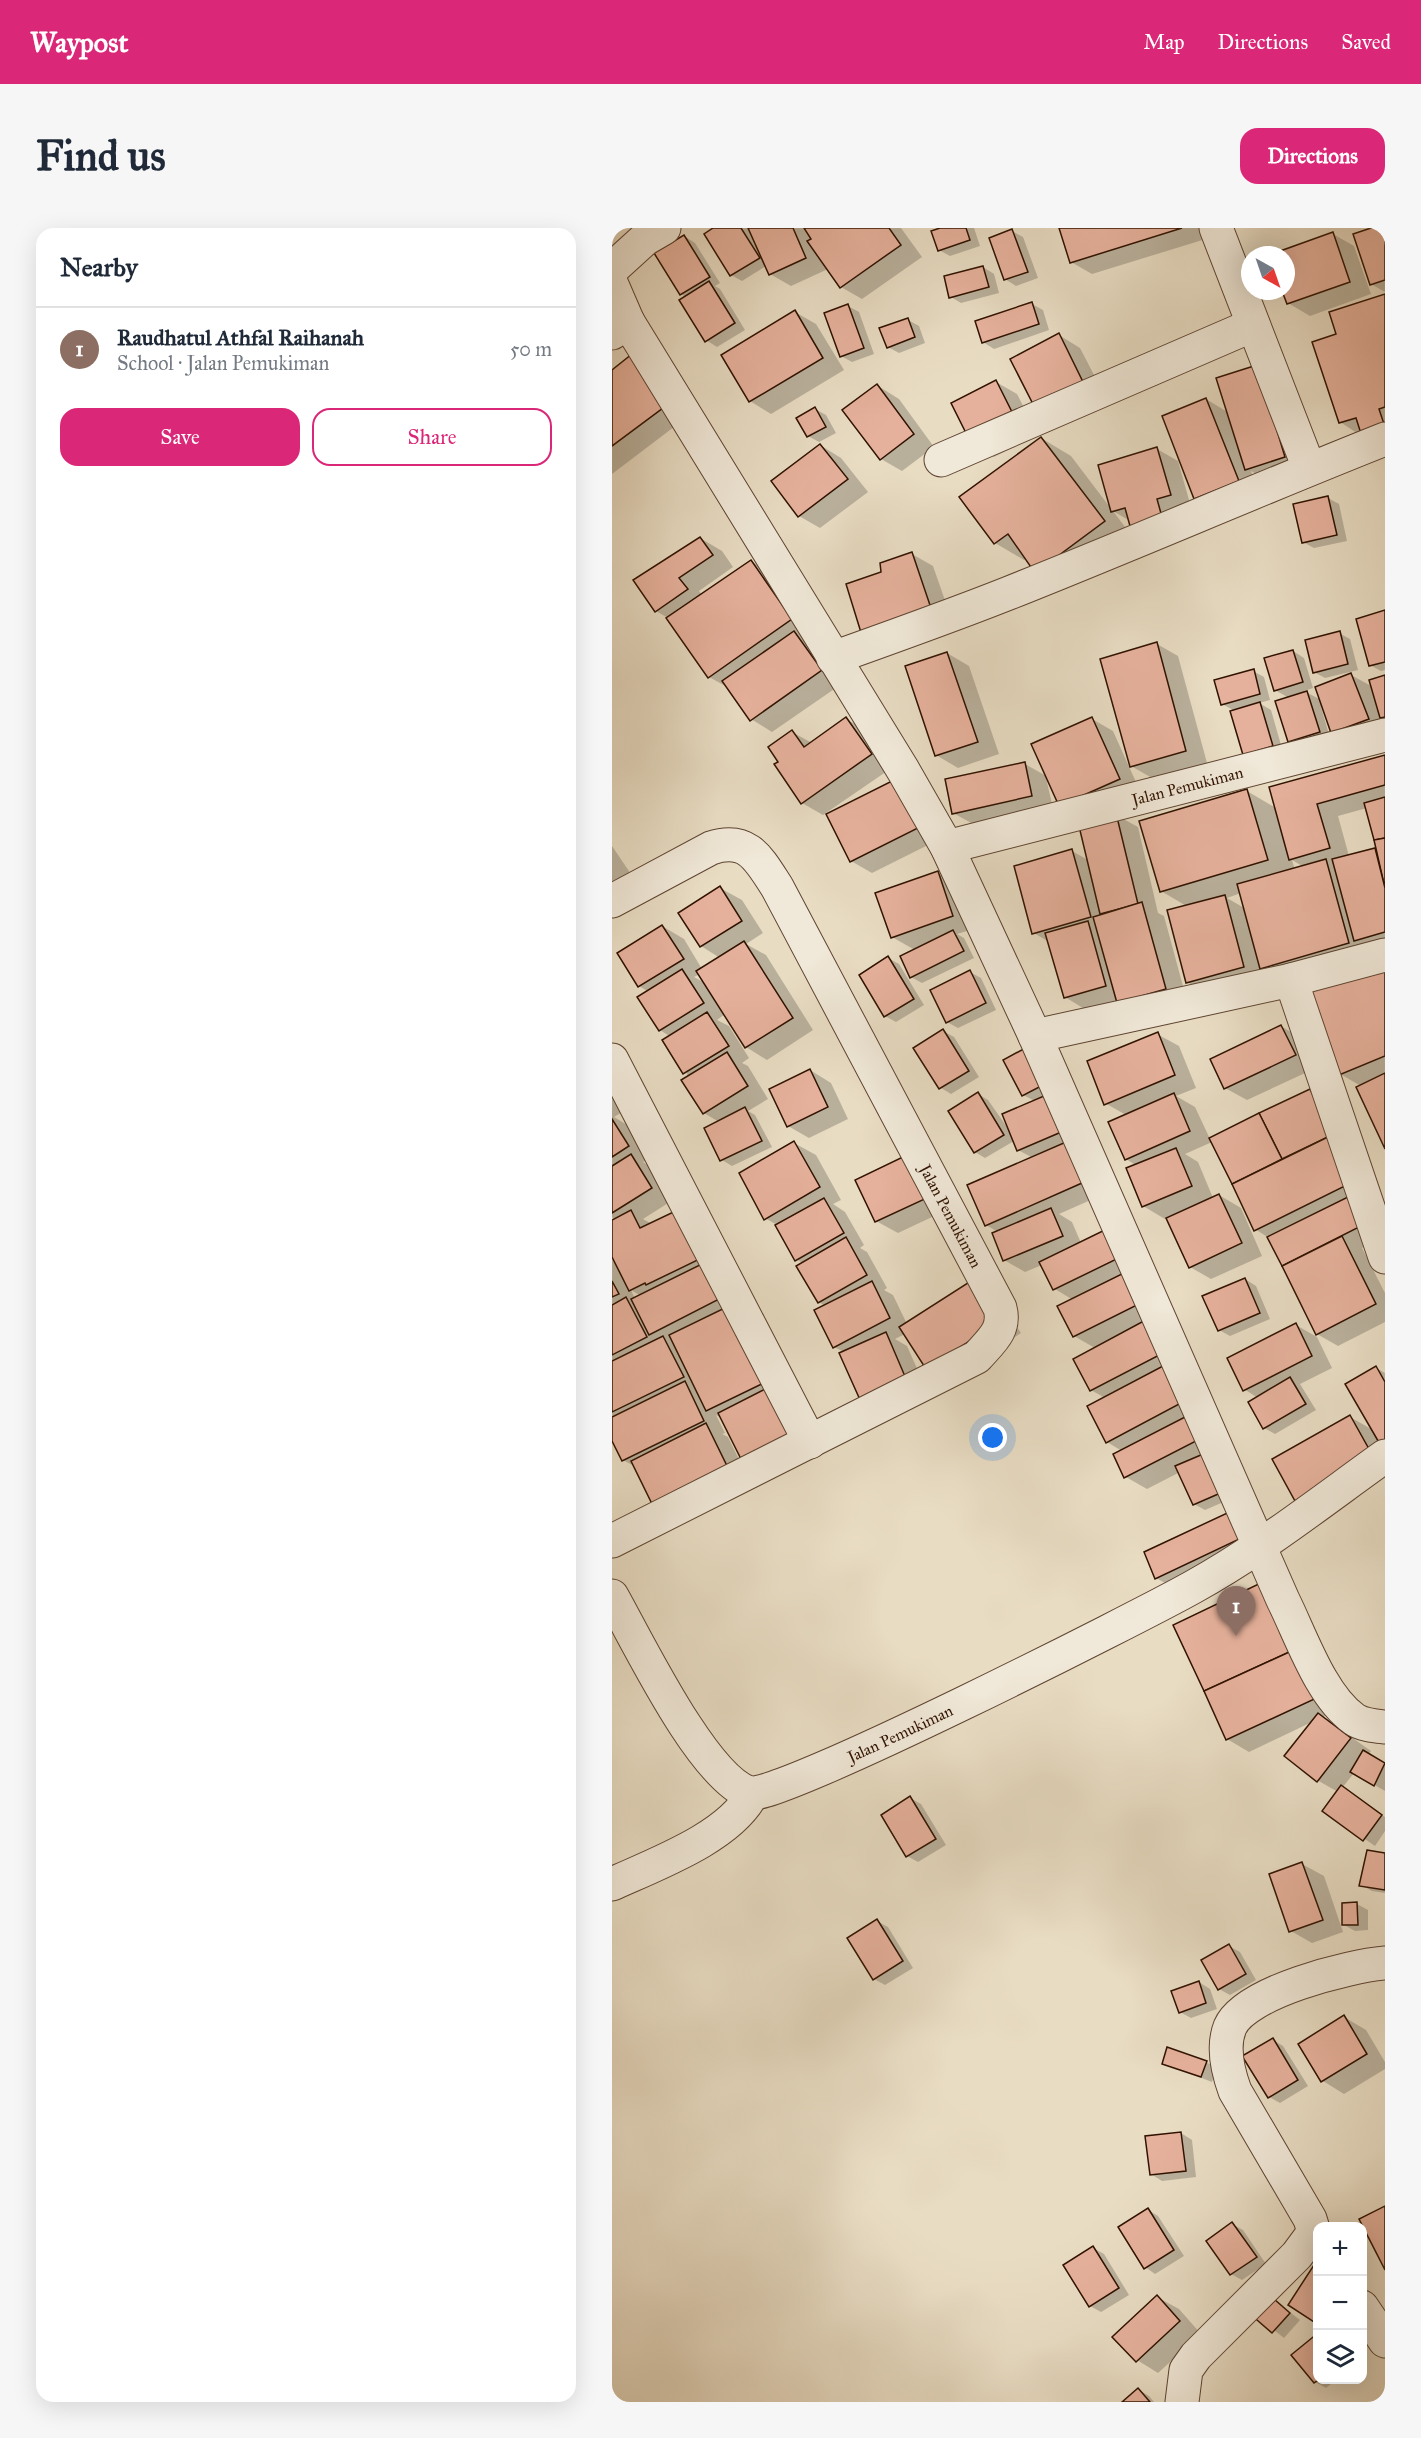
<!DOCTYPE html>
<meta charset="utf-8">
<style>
body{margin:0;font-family:"IM FELL Great Primer",serif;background:#f6f6f7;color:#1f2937}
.controls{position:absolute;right:18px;bottom:18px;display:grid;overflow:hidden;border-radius:12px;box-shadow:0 6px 24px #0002}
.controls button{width:54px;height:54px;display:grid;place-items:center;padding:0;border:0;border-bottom:2px solid #e0e1e3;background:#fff;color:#1f2937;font:30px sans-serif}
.compass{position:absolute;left:629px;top:18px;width:54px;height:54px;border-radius:50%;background:#fff;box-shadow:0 6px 24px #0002;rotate:140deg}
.you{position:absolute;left:381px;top:1210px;width:21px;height:21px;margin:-15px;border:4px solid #fff;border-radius:50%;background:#1a73e8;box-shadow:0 0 0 9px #1a73e833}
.badge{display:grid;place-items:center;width:39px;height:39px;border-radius:50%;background:#db2777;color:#fff;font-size:20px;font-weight:700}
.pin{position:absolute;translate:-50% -50px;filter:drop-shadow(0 2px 3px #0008)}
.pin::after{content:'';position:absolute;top:32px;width:21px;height:18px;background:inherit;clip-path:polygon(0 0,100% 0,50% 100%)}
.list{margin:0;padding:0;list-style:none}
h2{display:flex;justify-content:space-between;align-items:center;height:78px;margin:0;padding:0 24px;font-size:26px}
h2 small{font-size:20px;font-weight:400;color:#747a83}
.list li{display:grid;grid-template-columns:39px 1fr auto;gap:18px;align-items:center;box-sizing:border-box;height:84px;padding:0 24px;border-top:2px solid #e0e1e3}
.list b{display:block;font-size:22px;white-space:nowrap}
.list p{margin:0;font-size:20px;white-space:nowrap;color:#747a83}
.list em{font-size:20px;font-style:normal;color:#747a83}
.actions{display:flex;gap:12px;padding:18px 24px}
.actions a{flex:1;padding:14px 0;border:2px solid #db2777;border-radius:18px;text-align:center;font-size:21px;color:#db2777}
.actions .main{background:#db2777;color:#fff}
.icon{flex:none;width:33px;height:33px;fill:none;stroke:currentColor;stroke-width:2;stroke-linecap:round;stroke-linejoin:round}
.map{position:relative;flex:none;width:773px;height:2174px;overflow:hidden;border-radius:18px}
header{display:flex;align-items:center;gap:36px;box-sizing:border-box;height:84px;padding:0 30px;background:#db2777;color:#fff}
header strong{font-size:28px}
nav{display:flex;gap:33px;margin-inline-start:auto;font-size:21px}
.intro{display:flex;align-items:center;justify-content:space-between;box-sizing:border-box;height:144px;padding:0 36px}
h1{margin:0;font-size:42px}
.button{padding:15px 27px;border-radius:18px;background:#db2777;color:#fff;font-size:21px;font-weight:700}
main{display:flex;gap:36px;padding:0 36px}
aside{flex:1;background:#fff;border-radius:18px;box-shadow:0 6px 24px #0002}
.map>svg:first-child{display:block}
.shadow{fill:#0003;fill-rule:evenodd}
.building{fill:#e6b19c;stroke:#301200;stroke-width:1.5}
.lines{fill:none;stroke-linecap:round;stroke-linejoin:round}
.street-casing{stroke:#5e4431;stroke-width:35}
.street{stroke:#f0e8d8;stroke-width:33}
.labels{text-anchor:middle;stroke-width:4.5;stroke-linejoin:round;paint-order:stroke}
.street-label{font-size:16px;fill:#301200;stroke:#f0e8d8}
</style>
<header>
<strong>Waypost</strong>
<nav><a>Map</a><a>Directions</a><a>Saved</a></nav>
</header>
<div class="intro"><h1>Find us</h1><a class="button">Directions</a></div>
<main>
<aside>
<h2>Nearby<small></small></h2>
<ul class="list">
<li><span class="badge" style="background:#8d6e63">1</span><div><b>Raudhatul Athfal Raihanah</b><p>School · Jalan Pemukiman</p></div><em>50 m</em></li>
</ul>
<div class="actions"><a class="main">Save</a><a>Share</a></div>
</aside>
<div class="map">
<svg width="773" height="2174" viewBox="0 0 773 2174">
<rect width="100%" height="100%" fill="#e8dcc3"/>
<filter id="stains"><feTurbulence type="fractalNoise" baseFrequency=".00333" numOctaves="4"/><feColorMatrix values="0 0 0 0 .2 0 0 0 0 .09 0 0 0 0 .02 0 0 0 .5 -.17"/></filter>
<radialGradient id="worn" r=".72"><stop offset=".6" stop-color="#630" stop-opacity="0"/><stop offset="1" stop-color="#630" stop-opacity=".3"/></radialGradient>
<g class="shadow">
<path d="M104,0H289L310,29L250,71L229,59L216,41L179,58L158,46L154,38L130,53L119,47Z"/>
<path d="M332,0H362L368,18L338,28L327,22Z"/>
<path d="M448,0H608L610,6L480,46L459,34Z"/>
<path d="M764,0H773V64L759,56Z"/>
<path d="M400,3L411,9L426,50L404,58L393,51Z"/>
<path d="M721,6L742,18L759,66L698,88L676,75L672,63L674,27H661Z"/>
<path d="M72,8L83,15L108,55L103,58L108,61L133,102L105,119L94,112L74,69L69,66L44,25Z"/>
<path d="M371,39L382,46L387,65L349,75L339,69Z"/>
<path d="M773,68V223L728,194L726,107Z"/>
<path d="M420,76L431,82L437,102L382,121L371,114Z"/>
<path d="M236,78L247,84L262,126L240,134L229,128Z"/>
<path d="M183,84L204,96L232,142L159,186L138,173Z"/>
<path d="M296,92L307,98L313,115L287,125L276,119Z"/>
<path d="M447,107L468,120L493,168L445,192Z"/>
<path d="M645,139L694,241L656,253L639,243L647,265L605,282L584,270L594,171L617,185Z"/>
<path d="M0,143L83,183L0,246Z"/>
<path d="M384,154L405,166L426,207L382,229L361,216Z"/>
<path d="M266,158L287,171L322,219L290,243L269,231Z"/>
<path d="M203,181L214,187L224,205L207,214L196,208Z"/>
<path d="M429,210L459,228L500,282L545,221L566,233L579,279L518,293L501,283L522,311L454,361L424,344L415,330L412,332L383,315Z"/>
<path d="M208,217L229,230L256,264L208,300L187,288Z"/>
<path d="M716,270L727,276L735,313L702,320L691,314Z"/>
<path d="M88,310L110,323L121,339L87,363L90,367L139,333L160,346L231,455L160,504L139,491L117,460L97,449L56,390L44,383L23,352Z"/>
<path d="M300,326L321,338L343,401L271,345Z"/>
<path d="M773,384V442L769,443L758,437Z"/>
<path d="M727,405L738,411L746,442L713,450L702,444Z"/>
<path d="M545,416L566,428L595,535L540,550L519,538Z"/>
<path d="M681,423L692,430L701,460L692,463L709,472L739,447L761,459L773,448V491L742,516L711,478L709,479L718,510L688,520L677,513V470L663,462Z"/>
<path d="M335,425L357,438L387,526L346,540L324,527Z"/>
<path d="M641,443L652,449L658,472L647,475L659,482L671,524L643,532L623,483L610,476Z"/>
<path d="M234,491L256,503L281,539L211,587L190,575L168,534L180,504L200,515Z"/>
<path d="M480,491L501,503L528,563L470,589L434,550L441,580L363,597L341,585L413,536L436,549Z"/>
<path d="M773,528V722L680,757L650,740L652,751L597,766L575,754L576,679L549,663L635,563L664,580ZM755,580L765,621L737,628L726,588ZM680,632L692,639L683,642ZM629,665L634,681L615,670Z"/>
<path d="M288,551L332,609L260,645L239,633Z"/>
<path d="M504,587L526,599L546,685L552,688L575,773H506L474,782L453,769L437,714L422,705L460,623L476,632Z"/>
<path d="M0,618L23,652L0,668Z"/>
<path d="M325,645L347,657L362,701L345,706L352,710L362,730L310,755L299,749L303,722L280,709Z"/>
<path d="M108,660L130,672L151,705L134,716L154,727L201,802L155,832L134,819L113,786L105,792L117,798L137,830L130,835L136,838L156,871L136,883L143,887L160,919L120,938L110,932L107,894L92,885L59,809L48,802L37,764L27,758L50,698L72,711L90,741L108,730L89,718ZM88,746L95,756L82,749Z"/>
<path d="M276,730L287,736L312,777L284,794L273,788Z"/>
<path d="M358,744L369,750L384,782L346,800L335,794Z"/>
<path d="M773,745V918L749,858L728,846Z"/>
<path d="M669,798L690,811L704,840L635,872L613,860Z"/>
<path d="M331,803L342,809L367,849L339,866L329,860L303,820Z"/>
<path d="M545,806L567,818L584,860L564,868L583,879L598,911L698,863L719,875L773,1009L750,1020L773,1065V1094L726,1118L705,1106L657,1010L643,1001L600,914L573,926L586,934L601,970L607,967L629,980L650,1028L599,1051L578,1039L556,989L553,991L531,978L525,938L514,931V887L493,875Z"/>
<path d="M419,819L499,963L447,986L460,994L469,1015L503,998L630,1266L593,1282L582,1276L568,1244L535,1261L514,1249L510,1223L495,1214L493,1170L479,1162L483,1120L462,1108L461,1072L443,1061L430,1037L413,1044L392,1032L386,1004L374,997L421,930L406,922L402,913L373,930L363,924L366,866L376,872L400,906L423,873L411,867Z"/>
<path d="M198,842L219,855L236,891L197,910L176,898Z"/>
<path d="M0,864L12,883L2,889L17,898L38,931L31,934L40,940L61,972L31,991L40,996L72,980L182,1162L111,1191L104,1187L113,1205L110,1206L116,1209L139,1256L24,1239L11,1232L0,1210V1032L5,1035L0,1026V994L4,992L0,989ZM19,1062L29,1068L23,1071Z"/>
<path d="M182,915L204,927L229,972L221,976L233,984L252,1017L248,1020L255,1024L275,1060L272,1062L281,1067L295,1096L383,1065L409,1105L337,1152L293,1106L283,1111L295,1118L316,1165L222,1119L213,1078L207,1074L192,1036L184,1031L165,997L153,990Z"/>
<path d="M295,929L335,982L286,1005L264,993Z"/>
<path d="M633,1051L644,1058L658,1091L618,1108L607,1102Z"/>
<path d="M684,1097L705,1109L720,1140L688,1156L704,1182L663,1206L652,1200L646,1170L632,1161Z"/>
<path d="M764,1140L773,1145V1219L705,1284L738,1189L761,1202Z"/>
<path d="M626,1282L658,1319L566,1362L544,1350Z"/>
<path d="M563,1398L730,1481L711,1489L759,1523L756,1527L773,1537V1563L742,1545L730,1560L773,1589V1603L763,1618L712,1583L726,1564L705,1552L700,1494L637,1524L615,1511Z"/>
<path d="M298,1570L309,1576L334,1617L306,1634L295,1628Z"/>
<path d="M773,1626V1665L760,1663L749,1657Z"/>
<path d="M690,1636L712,1648L731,1704L700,1715L679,1703Z"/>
<path d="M732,1676H745L756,1682V1702L743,1703L732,1697Z"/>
<path d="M265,1693L276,1699L301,1740L273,1757L262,1751Z"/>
<path d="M617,1718L628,1724L644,1752L618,1767L607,1761Z"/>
<path d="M587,1754L598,1761L605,1781L579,1790L568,1784Z"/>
<path d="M732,1789L754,1802L773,1834V1841L732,1866L711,1853L688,1816Z"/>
<path d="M661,1812L671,1818L696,1858L668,1875L657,1869Z"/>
<path d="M594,1834L605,1840L600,1854L551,1835Z"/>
<path d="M569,1905L580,1912L584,1949L550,1953L539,1946Z"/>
<path d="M536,1982L546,1988L572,2028L543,2046L533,2039Z"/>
<path d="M620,1996L631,2002L654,2036L630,2052L619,2046Z"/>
<path d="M481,2020L492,2026L517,2067L489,2084L478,2078Z"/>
<path d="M656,2067L688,2092L672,2110L640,2085Z"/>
<path d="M545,2069L567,2081L589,2106L546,2145L525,2132Z"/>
<path d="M706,2152H724L714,2160L703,2154Z"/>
<path d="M527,2162L537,2168L542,2174H512Z"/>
</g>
<g class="building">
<path d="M101,0H129L148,30L118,48L92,6Z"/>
<path d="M136,0H181L194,30L157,47Z"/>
<path d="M192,0H277L289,17L228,60L195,13L199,11Z"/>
<path d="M328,0H354L358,12L326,23L319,3Z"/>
<path d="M447,0H570L458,35Z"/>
<path d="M759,0H773V52L758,57L741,6Z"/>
<path d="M400,1L416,44L392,52L377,10Z"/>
<path d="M721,4L738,54L675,76L670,63H674V27H657Z"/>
<path d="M72,7L98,49L68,67L42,25Z"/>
<path d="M371,38L377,59L337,70L332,48Z"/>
<path d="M97,53L123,95L93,114L67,72Z"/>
<path d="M773,66V179L767,181L773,199L751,212L744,190L727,195L700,114L724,106L717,84Z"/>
<path d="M420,74L427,96L370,115L363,93Z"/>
<path d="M236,76L252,120L228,129L212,85Z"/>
<path d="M183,82L211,130L137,174L109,127Z"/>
<path d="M296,90L303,109L275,120L267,100Z"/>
<path d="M447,105L472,156L423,180L398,131Z"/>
<path d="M25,122L63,171L0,218V142Z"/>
<path d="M645,137L673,229L633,242L604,150Z"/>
<path d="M384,152L405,194L360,217L339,175Z"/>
<path d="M265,156L302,206L268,232L230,182Z"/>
<path d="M594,170L627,253L582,271L550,188Z"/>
<path d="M203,179L214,199L195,209L184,190Z"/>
<path d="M429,209L493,293L423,345L396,306L382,316L347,269Z"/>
<path d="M208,216L236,251L186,289L159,253Z"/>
<path d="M545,219L559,267L545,271L550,289L518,298L513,280L499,284L486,237Z"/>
<path d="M716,268L725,307L690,315L681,276Z"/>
<path d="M88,309L101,327L67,350L76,361L43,384L21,352Z"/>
<path d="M300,324L322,389L251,411L234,356L269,344L268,335Z"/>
<path d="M139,332L180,391L96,450L54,390Z"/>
<path d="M773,382V434L757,438L744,391Z"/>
<path d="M182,403L210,442L138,493L110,453Z"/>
<path d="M728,403L736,436L701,445L693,412Z"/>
<path d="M545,414L574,523L518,539L488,431Z"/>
<path d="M681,422L691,454L662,463L652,430Z"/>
<path d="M335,424L366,514L323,528L293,438Z"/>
<path d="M642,441L648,466L609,477L602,452Z"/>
<path d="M739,445L757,491L719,505L703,459Z"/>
<path d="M773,447V489L768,490L757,452Z"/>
<path d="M695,463L708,504L676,514L663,473Z"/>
<path d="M648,474L661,518L631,527L618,483Z"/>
<path d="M234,489L260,526L189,576L162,536L166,534L156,519L180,502L192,519Z"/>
<path d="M480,489L508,551L447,578L419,516Z"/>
<path d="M773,527V557L705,576L718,620L677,632L657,559Z"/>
<path d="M413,534L420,568L340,586L333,551Z"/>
<path d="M288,549L312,597L238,634L214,586Z"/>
<path d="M635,561L656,632L548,664L527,593Z"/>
<path d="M773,569V610L762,612L752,575Z"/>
<path d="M504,585L526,676L488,686L466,594Z"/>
<path d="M773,610V660L762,612Z"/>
<path d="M763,620L773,660V704L742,713L720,631Z"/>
<path d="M460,621L479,689L420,706L402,638Z"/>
<path d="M714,631L737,715L648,741L625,656Z"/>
<path d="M326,643L341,688L279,710L263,665Z"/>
<path d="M108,658L130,693L88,719L66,685Z"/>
<path d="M613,667L632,739L574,755L555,682Z"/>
<path d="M530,674L554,761L505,775L481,689Z"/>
<path d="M476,693L494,758L452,770L433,705Z"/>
<path d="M50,697L72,731L26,759L5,725Z"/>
<path d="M341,702L352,723L298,750L288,728Z"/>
<path d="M132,713L181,790L133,820L84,743Z"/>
<path d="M276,728L302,771L272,789L247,747Z"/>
<path d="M70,741L92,775L47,803L25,769Z"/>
<path d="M358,742L374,775L334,795L318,762Z"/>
<path d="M773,743V828L727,847L695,763Z"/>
<path d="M95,784L117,818L71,846L50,812Z"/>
<path d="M669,797L684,827L612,861L598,831Z"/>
<path d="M331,801L357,843L327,861L301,820Z"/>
<path d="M546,804L563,847L492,877L475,833Z"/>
<path d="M419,817L437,854L410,868L391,832Z"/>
<path d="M115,824L136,858L91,886L69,852Z"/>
<path d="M198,841L216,879L175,899L157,861Z"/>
<path d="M773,845V921L744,859Z"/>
<path d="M698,861L720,907L670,931L647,885Z"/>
<path d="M446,862L461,899L405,923L390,886Z"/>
<path d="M366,864L392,907L362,925L336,883Z"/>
<path d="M562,865L578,903L513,932L496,894Z"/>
<path d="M133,879L150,913L108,933L92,900Z"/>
<path d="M647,885L670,931L620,956L597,910Z"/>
<path d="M0,891L17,918L0,929Z"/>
<path d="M720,907L743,953L642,1003L620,956Z"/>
<path d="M461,911L479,951L373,998L355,957Z"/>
<path d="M182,913L208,959L152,992L127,945Z"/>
<path d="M564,920L580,958L530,979L514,940Z"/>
<path d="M19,926L40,960L0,985V938Z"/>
<path d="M295,927L315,970L263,994L243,952Z"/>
<path d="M607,966L630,1015L577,1040L554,990Z"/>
<path d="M742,966L757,994L670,1038L655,1009Z"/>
<path d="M212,970L232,1005L183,1033L163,997Z"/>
<path d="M72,979L96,1027L34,1057L33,1055L17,1063L0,1029V992L19,982L28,1000Z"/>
<path d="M439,980L451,1008L391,1033L380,1005Z"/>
<path d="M503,997L517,1025L441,1062L427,1034Z"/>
<path d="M730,1008L764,1076L704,1107L670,1038Z"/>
<path d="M234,1009L255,1047L206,1075L184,1038Z"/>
<path d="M102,1030L119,1065L37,1107L19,1071Z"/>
<path d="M520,1041L535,1072L461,1109L445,1078Z"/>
<path d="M633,1050L648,1085L606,1103L590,1068Z"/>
<path d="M362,1051L389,1093L314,1141L287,1099Z"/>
<path d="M0,1053L7,1066L0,1069Z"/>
<path d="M260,1053L278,1090L221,1120L202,1082Z"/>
<path d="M14,1069L35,1109L0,1127V1077Z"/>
<path d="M125,1074L162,1150L94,1183L57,1107Z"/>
<path d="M541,1088L559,1121L478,1163L461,1131Z"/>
<path d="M684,1095L700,1128L631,1163L615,1130Z"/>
<path d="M274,1104L295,1153L249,1174L227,1125Z"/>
<path d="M51,1108L72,1149L0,1184V1133Z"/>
<path d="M551,1138L571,1174L494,1215L475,1178Z"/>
<path d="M764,1138L773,1154V1216L769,1218L733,1156Z"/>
<path d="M678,1149L694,1176L651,1201L636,1174Z"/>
<path d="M73,1153L92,1193L10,1233L0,1213V1189Z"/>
<path d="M163,1156L187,1204L130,1233L106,1185Z"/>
<path d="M738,1187L762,1230L683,1273L660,1231Z"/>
<path d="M573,1189L586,1212L512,1250L501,1226Z"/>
<path d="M94,1195L118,1244L43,1282L19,1233Z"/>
<path d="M603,1221L620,1260L581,1277L563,1238Z"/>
<path d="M626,1280L638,1306L543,1351L532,1324Z"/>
<path d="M655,1352L686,1420L592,1463L561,1397Z"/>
<path d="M686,1420L709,1468L614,1512L592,1463Z"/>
<path d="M706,1485L739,1510L705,1554L672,1528Z"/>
<path d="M751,1522L773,1535L762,1558L738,1544Z"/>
<path d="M729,1557L770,1587L751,1613L710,1583Z"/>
<path d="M298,1568L324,1611L294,1629L269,1587Z"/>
<path d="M755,1622L773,1625V1662L747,1658Z"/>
<path d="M690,1634L711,1692L677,1704L657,1646Z"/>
<path d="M745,1674L746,1697H730V1675Z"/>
<path d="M265,1691L291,1733L261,1752L235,1710Z"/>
<path d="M617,1716L634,1746L606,1762L589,1732Z"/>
<path d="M587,1753L594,1775L567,1785L559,1763Z"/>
<path d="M732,1787L755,1826L709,1854L686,1816Z"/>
<path d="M661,1810L686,1852L656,1870L630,1828Z"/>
<path d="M555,1819L595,1833L589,1849L550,1836Z"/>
<path d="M569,1904L574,1943L538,1947L533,1908Z"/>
<path d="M773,1978V2042L747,1991Z"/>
<path d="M536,1980L562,2022L532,2041L506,1999Z"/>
<path d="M620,1994L645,2029L618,2047L594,2013Z"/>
<path d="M481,2018L507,2060L477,2079L451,2037Z"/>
<path d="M702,2037L706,2039L705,2096L676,2077Z"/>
<path d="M655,2065L678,2085L660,2105L638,2086Z"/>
<path d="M545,2067L568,2093L524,2134L500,2109Z"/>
<path d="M706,2105V2152L702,2155L679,2127Z"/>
<path d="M526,2160L538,2174H510Z"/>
</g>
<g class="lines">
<defs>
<g id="street">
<path d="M604,0L697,240"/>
<path d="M0,41L33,11L52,0"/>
<path d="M0,57L16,94L0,105"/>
<path d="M16,94L291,542L335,619L423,808L671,1372C689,1408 709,1468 742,1491C750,1497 763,1498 773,1499"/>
<path d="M329,232L641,97"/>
<path d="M221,430C280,409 339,388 397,365C523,315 647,261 773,211"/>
<path id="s1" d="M335,619L773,507"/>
<path id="s2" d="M0,673L99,620C136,608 147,631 165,659L388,1080C394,1102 379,1113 365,1129L0,1313"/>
<path d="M773,727L679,752L773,1029"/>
<path d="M423,808L679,752"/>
<path d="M0,832L198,1214"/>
<path id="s3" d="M0,1368C26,1414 90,1548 137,1565C163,1574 533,1386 581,1359C648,1322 710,1273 773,1228"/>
<path d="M0,1656C44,1636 118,1609 140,1566"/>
<path d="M750,2079L773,2113"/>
<path d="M570,2174L574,2142L584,2128L685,2027L702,2004L698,1991L623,1863C616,1844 610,1819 618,1799C633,1764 737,1738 773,1735"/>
</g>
</defs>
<use href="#street" class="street-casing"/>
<use href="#street" class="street"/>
</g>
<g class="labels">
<g class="street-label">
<text dy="6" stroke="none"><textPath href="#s1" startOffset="248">Jalan Pemukiman</textPath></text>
<text dy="6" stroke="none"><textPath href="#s2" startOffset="570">Jalan Pemukiman</textPath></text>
<text dy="6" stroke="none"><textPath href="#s3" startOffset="406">Jalan Pemukiman</textPath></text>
</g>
</g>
<rect width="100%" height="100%" filter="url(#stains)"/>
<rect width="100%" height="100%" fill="url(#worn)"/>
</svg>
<div class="controls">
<button>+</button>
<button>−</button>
<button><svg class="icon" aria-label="layers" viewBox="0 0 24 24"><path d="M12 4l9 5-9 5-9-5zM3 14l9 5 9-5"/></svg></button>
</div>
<svg class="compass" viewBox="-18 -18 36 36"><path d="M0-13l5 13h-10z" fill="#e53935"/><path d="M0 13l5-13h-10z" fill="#747a83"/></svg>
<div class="you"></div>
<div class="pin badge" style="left:624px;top:1408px;background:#8d6e63">1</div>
</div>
</main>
